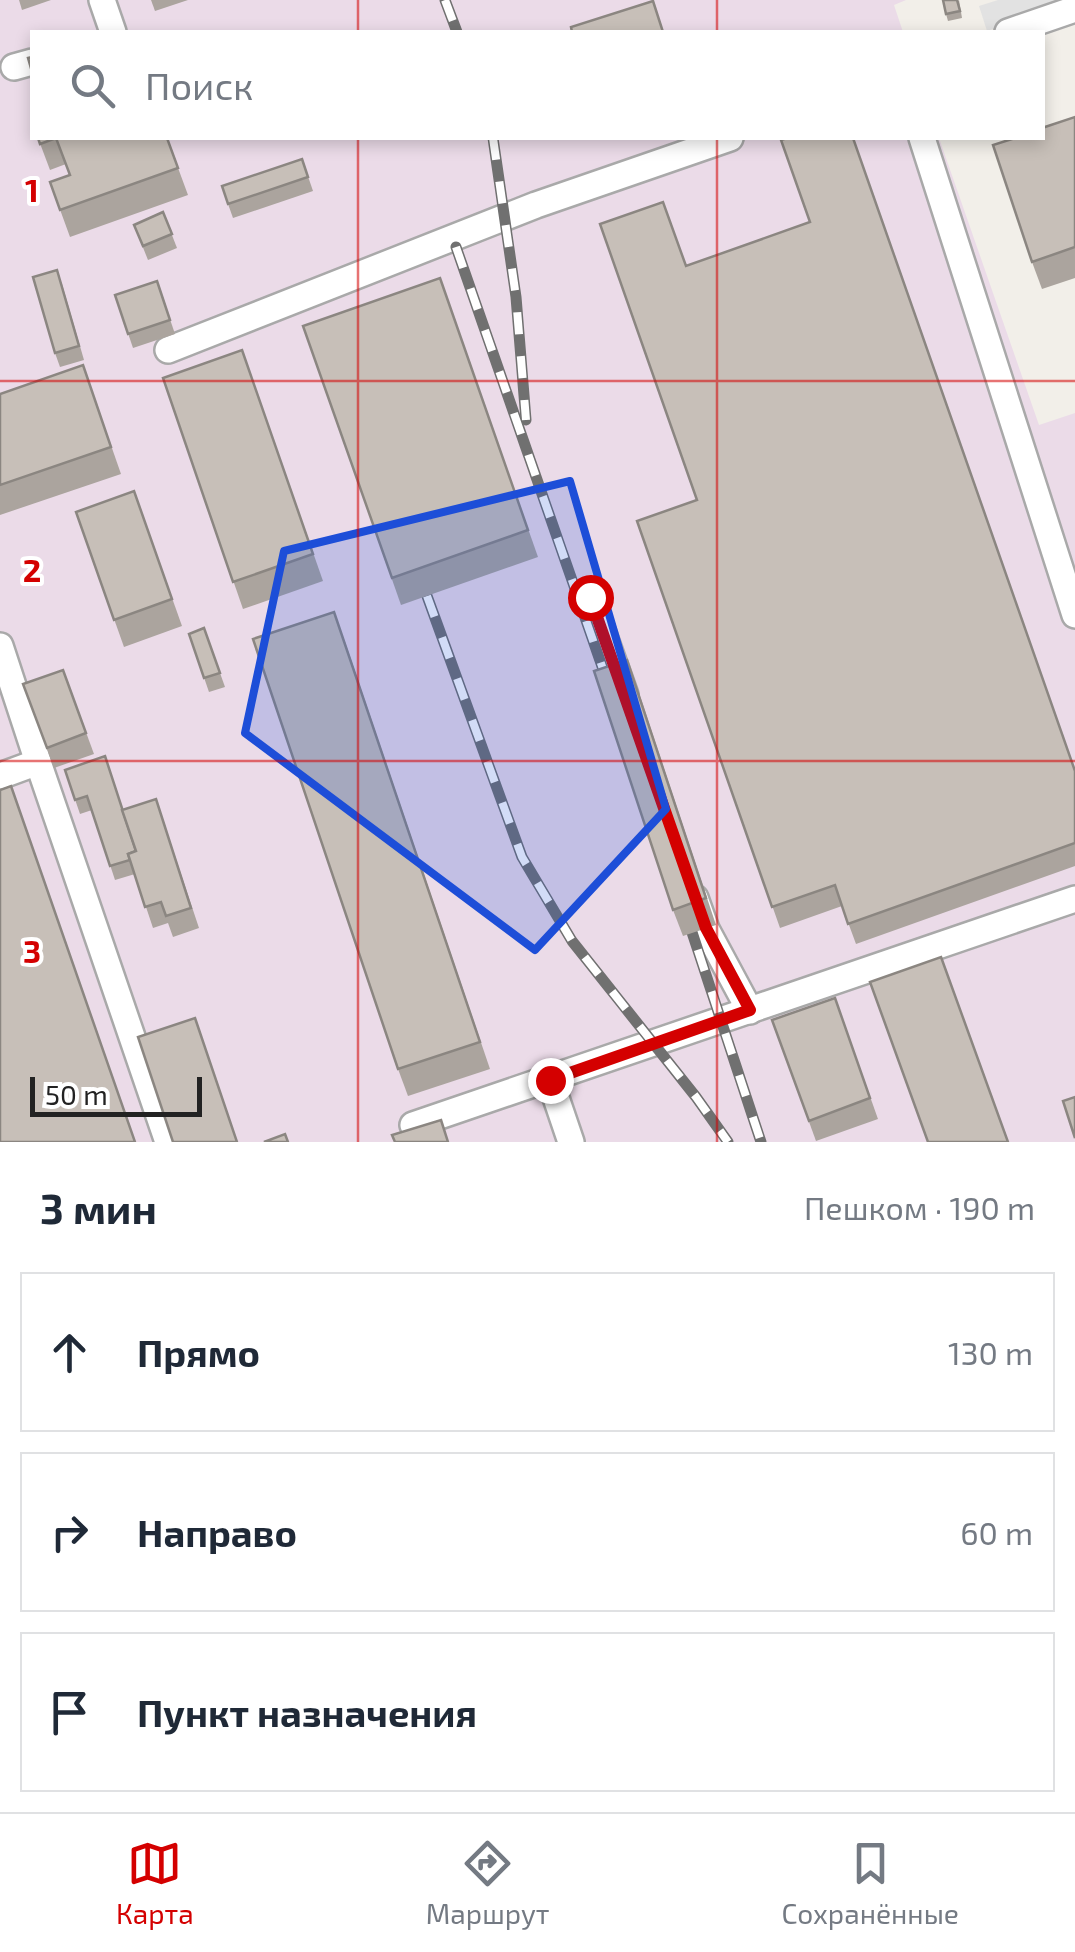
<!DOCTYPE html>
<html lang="ru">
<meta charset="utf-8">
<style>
body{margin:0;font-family:"Exo 2",sans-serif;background:#f2f2f3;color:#1f2937}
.scale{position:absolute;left:30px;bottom:25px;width:172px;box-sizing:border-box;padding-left:10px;border:5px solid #222;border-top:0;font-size:28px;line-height:35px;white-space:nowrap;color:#222;-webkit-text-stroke:8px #fff;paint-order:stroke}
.stop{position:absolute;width:30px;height:30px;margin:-22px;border:8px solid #d40000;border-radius:50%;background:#fff}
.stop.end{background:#d40000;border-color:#fff;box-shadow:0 2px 10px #0008}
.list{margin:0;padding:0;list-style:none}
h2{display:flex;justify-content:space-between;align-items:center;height:130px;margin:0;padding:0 40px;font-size:42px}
h2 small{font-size:32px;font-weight:400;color:#747a83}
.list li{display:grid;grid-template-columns:65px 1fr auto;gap:30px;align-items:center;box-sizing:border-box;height:160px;margin:0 20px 20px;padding:0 20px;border:2px solid #e0e1e3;border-radius:0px}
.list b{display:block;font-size:38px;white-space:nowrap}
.list em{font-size:32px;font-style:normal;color:#747a83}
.icon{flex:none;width:55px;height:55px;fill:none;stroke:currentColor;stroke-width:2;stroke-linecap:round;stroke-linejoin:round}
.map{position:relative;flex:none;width:1075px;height:1142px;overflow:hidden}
.search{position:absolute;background:#fff;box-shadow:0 5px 15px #0003;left:30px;right:30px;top:30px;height:110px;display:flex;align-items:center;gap:25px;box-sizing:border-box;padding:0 35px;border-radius:0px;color:#747a83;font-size:38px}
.sheet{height:670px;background:#fff}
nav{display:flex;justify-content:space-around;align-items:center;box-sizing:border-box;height:140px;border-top:2px solid #e0e1e3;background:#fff;font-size:28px;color:#747a83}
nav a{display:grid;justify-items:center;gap:5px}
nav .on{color:#d40000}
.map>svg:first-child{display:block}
.industrial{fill:#ebdbe8}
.parking{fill:#e2e2e2}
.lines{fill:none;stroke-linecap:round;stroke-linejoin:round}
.minor-casing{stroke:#a9a9a9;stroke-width:30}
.minor{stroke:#fff;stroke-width:25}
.rail-casing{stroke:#707070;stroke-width:11}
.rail{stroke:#fff;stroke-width:8;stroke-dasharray:22;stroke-linecap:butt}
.wall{fill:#aba49e}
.building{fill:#c7bfb8;stroke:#8b8681;stroke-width:2.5}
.route{stroke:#d40000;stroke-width:12}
.marked{fill:#1d4ed8;fill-opacity:0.2;stroke:#1d4ed8;stroke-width:8;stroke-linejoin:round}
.grid{fill:none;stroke:#d40000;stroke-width:2.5;stroke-opacity:0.55}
.grid-label{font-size:32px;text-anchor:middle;font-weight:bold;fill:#d40000;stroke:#fff;stroke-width:8;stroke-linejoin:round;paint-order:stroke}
</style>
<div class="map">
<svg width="1075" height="1142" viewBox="0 0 1075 1142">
<rect width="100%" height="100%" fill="#f2efe9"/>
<path class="industrial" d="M0,0H906L894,5L903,32H32V138H939L1039,425L1075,413V1142H0Z"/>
<path class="parking" d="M998,0H1075V2L987,31L979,6Z"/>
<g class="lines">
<defs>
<g id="minor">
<path d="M102,0L113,32"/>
<path d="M1008,32L1075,9"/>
<path d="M14,67L32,62"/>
<path d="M922,138L1075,615"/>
<path d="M168,350L536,205L730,138"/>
<path d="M590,597L625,695"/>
<path d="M0,646L38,762"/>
<path d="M0,776L38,762L168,1142"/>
<path d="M695,898L706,929L750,1011"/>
<path d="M550,1080L571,1142"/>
<path d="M413,1125L1075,899"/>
</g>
</defs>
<use href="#minor" class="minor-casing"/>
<use href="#minor" class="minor"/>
<defs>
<g id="rail">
<path d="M445,0L457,32"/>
<path d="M493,138L516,297L526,420"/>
<path d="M456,247L612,695"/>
<path d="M427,596L522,857L572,941L696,1097L728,1142"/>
<path d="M684,908L761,1142"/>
</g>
</defs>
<use href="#rail" class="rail-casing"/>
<use href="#rail" class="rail"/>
</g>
<g class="wall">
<path d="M19,0H51L22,10Z"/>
<path d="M151,0H188L155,11Z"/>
<path d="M959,0L962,18L948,21L946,14Z"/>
<path d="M1075,117V278L1042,289L1032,262Z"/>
<path d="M38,138H167L188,195L70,237L50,182L70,175L66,164L50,170Z"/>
<path d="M302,159L313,191L233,218L228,204Z"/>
<path d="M163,212L177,248L148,260L134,225Z"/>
<path d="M686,266L1075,770V866L856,944L842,906L780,928L637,521L697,500Z"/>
<path d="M440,278L538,557L401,605L303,326Z"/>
<path d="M157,281L175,334L133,348L115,295Z"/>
<path d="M62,284L84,360L60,367L55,353Z"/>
<path d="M242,350L323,581L243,609L163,378Z"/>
<path d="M83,365L121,474L0,515V394Z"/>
<path d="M134,491L182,626L124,647L76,512Z"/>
<path d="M204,628L225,687L209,692L189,634Z"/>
<path d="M344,639L490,1069L408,1096L398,1069Z"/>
<path d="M63,670L94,754L54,768L23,684Z"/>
<path d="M637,687L716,925L683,936L673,910Z"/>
<path d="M65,770L123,810L163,820L199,928L173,937L168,923L153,928L135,874L115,880L92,810L80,814Z"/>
<path d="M835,998L878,1119L816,1141L772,1020Z"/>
</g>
<g class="building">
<path d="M943,0H957L960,11L946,14Z"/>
<path d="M653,1L663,32H572L571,27Z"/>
<path d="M32,57V72L28,58Z"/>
<path d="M1075,117V247L1032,262L993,145L1015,138H1042V128Z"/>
<path d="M38,138H167L178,168L60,210L50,182L70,175L56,138L40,144Z"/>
<path d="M787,138H853L1075,771V843L848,924L835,885L772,907L637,521L697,500L600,224L663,202L686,266L810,222L781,140Z"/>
<path d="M302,159L308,177L228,204L222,186Z"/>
<path d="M163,212L172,234L143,246L134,225Z"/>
<path d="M57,270L79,346L55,353L33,277Z"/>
<path d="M440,278L528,530L392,578L303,326Z"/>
<path d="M157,281L170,320L128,334L115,295Z"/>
<path d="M242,350L313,554L233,582L163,378Z"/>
<path d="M83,365L111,447L0,485V394Z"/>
<path d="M134,491L172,599L114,620L76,512Z"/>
<path d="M334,612L480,1042L398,1069L253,639Z"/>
<path d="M204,628L220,673L204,678L189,634Z"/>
<path d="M627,660L706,898L673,910L594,671Z"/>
<path d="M63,670L86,733L47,748L23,684Z"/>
<path d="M105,756L136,851L128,854L130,860L110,866L87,796L75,800L65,770Z"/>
<path d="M11,786L135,1142H0V790Z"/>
<path d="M156,799L191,908L166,916L161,902L145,907L128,854L136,851L122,810Z"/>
<path d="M941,957L1008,1142H928L870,982Z"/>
<path d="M835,998L870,1098L809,1121L772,1020Z"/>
<path d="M195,1018L237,1142H173L138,1037Z"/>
<path d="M1075,1097V1138L1063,1101Z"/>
<path d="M441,1120L448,1142H395L392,1135Z"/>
<path d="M285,1134L288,1142H264Z"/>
</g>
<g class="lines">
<path class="route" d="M550,1080L750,1010L706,928L590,597"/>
</g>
<path class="marked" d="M570,481L666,809L535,950L245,733L284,551Z"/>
<path class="grid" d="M358,0V32M717,0V32M358,138V1142M717,138V1142M0,381H1075M0,761H1075"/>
<g class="grid-label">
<text x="32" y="202">1</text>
<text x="32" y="582">2</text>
<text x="32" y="963">3</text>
</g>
</svg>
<div class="scale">50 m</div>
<div class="stop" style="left:590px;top:597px"></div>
<div class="stop end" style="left:550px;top:1080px"></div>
<div class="search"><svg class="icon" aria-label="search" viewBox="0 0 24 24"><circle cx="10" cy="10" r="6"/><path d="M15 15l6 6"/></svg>Поиск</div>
</div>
<section class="sheet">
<h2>3 мин<small>Пешком · 190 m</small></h2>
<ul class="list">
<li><svg class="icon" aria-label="ahead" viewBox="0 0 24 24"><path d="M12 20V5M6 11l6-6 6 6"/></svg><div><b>Прямо</b></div><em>130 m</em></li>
<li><svg class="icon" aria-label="right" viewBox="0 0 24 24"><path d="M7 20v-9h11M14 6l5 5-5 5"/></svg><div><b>Направо</b></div><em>60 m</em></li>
<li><svg class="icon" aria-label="arrive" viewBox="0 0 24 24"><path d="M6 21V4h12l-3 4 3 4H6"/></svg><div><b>Пункт назначения</b></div></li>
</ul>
</section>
<nav>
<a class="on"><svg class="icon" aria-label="map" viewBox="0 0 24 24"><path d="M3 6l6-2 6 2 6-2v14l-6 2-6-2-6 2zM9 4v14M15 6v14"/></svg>Карта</a>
<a><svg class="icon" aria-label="directions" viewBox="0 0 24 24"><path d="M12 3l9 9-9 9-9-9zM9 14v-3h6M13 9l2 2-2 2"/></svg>Маршрут</a>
<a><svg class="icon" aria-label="saved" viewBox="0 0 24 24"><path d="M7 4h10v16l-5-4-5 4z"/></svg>Сохранённые</a>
</nav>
